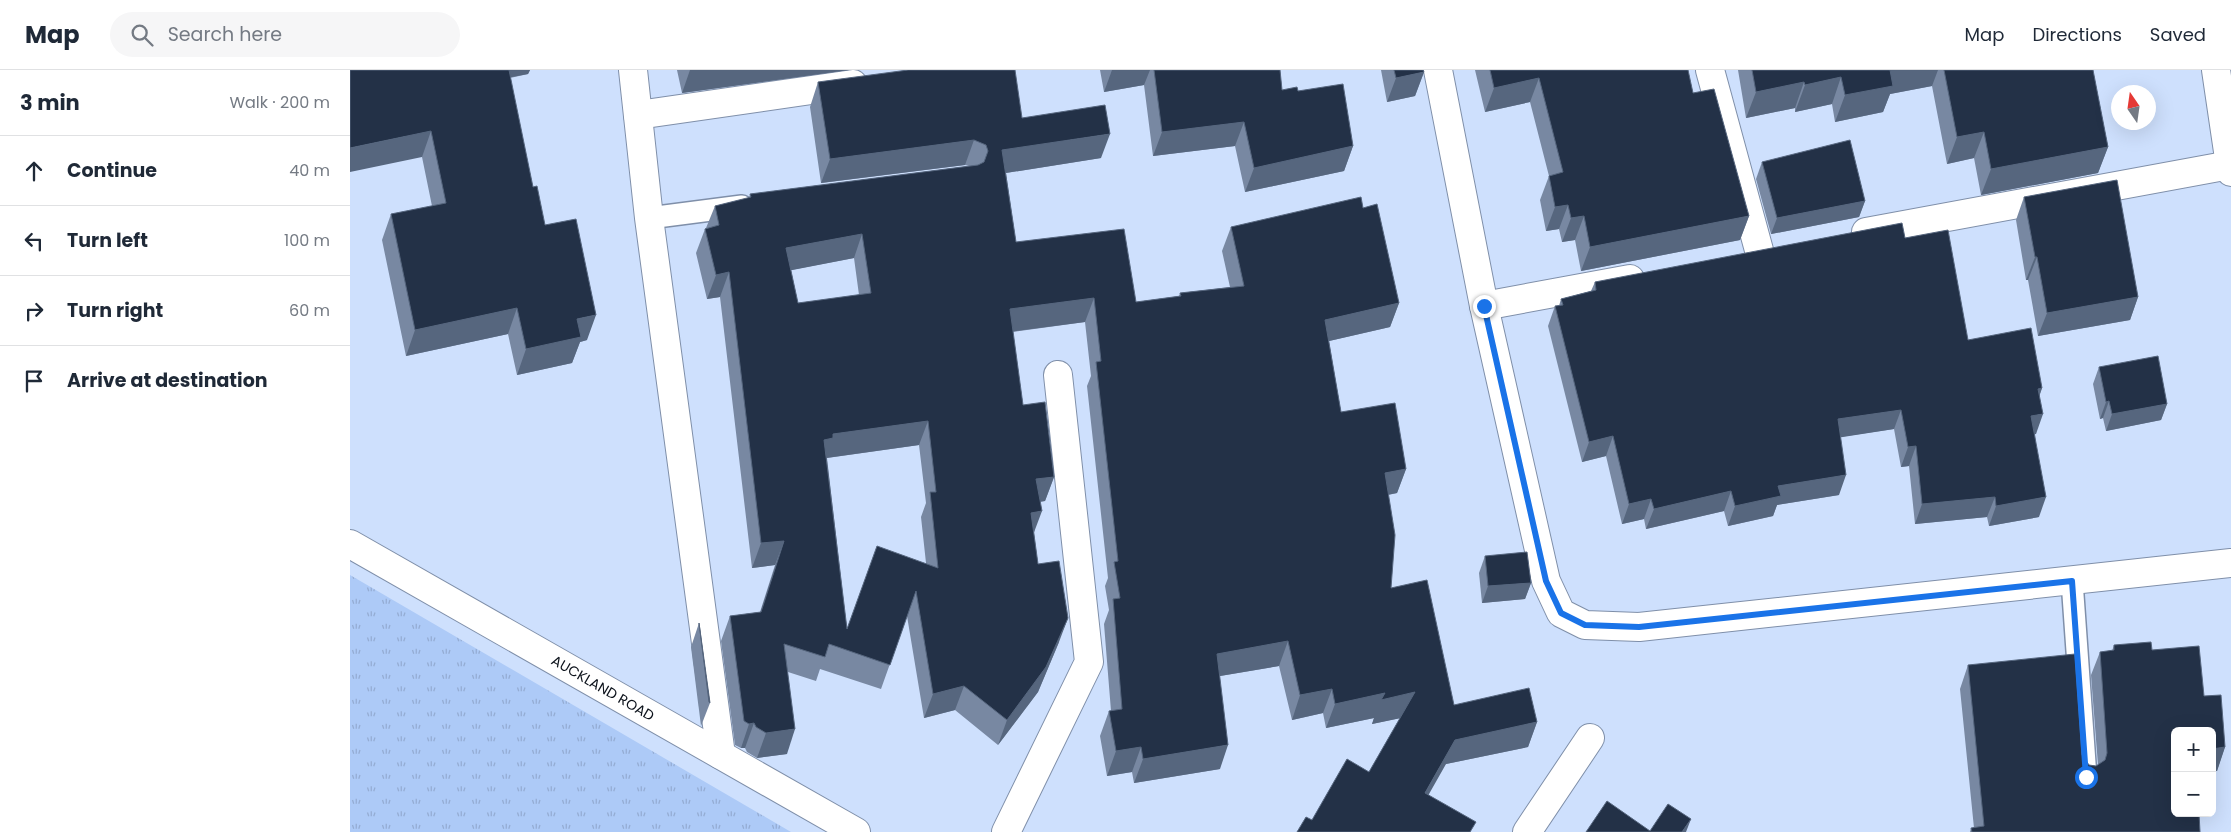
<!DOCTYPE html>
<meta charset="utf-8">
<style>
body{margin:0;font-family:Poppins,sans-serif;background:#f6f6f7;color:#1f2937}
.controls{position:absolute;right:15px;bottom:15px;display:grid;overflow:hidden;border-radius:8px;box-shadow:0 5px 20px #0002}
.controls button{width:45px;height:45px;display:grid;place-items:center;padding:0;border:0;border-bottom:1px solid #e0e1e3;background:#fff;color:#1f2937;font:25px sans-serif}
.compass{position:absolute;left:1761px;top:15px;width:45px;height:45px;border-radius:50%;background:#fff;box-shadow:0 5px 20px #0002;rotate:347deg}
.stop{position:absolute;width:15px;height:15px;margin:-11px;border:4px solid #1a73e8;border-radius:50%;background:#fff}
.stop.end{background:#1a73e8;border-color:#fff;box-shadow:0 1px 5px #0008}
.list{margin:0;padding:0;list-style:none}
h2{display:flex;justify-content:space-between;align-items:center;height:65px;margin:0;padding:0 20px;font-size:21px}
h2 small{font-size:16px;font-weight:400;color:#747a83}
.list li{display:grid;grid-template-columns:32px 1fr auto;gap:15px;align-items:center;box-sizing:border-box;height:70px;padding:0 20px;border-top:1px solid #e0e1e3}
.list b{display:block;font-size:19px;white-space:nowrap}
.list em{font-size:16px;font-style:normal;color:#747a83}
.icon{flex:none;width:28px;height:28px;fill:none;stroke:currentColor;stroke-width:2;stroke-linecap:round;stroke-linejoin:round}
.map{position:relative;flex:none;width:1881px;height:762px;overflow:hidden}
header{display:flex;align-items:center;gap:30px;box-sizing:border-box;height:70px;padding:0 25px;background:#fff;border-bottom:1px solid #e0e1e3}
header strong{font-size:24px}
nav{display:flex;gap:28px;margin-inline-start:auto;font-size:18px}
.search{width:350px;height:45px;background:#f6f6f7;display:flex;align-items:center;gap:12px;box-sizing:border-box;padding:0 18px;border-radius:28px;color:#747a83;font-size:19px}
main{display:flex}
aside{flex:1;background:#fff}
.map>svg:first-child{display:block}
.park{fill:url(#park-tufts)}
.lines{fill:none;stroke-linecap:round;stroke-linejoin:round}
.service-casing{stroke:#7f8fa9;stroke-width:24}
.minor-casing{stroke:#7f8fa9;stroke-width:30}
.tertiary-casing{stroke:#7f8fa9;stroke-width:30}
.service{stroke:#fff;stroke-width:21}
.minor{stroke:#fff;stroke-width:28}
.tertiary{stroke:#fff;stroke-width:28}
.wall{fill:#7888a2;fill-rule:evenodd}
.shaded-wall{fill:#56667e}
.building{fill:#233147;stroke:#56667e;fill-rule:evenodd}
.route{stroke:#1a73e8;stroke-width:6}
.labels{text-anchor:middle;stroke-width:5;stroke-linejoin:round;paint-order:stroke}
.street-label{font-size:14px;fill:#0c121b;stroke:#fff}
</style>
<header>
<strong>Map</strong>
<div class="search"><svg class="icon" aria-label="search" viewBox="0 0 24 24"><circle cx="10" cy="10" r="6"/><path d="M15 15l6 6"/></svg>Search here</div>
<nav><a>Map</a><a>Directions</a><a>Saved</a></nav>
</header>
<main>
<aside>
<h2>3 min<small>Walk · 200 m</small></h2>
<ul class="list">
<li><svg class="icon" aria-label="ahead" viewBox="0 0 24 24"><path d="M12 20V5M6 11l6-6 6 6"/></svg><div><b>Continue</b></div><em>40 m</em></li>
<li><svg class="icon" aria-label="left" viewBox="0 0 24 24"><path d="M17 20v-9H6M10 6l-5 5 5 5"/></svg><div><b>Turn left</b></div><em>100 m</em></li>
<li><svg class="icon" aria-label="right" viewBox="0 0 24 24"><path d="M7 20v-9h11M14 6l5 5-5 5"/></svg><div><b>Turn right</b></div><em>60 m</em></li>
<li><svg class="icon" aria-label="arrive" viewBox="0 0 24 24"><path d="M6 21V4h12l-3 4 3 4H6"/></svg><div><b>Arrive at destination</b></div></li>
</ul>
</aside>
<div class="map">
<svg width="1881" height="762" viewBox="0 0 1881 762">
<defs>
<pattern id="park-tufts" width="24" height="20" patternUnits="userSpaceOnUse" patternTransform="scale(1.25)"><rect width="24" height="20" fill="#adcaf7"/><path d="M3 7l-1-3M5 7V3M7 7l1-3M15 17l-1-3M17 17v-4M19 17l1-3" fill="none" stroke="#94acd3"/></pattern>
</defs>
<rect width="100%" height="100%" fill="#cee0fd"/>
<path class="park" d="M0,505L441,762H0Z"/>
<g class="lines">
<defs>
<g id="service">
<path d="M299,148L392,136"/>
<path d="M1722,511L1736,707"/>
</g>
<g id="minor">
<path d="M283,0L299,148L371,685"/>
<path d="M1088,0L1134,236L1196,511L1211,543L1235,555L1289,557L1881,493"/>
<path d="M1360,0L1410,184"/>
<path d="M288,45L503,14"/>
<path d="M1516,162L1880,95"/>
<path d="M1134,236L1280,209"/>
<path d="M656,762L739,592L708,305"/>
<path d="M1177,762L1240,668"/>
</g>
<g id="tertiary">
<path d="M1866,0L1881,102"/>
<path d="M0,474L506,762"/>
</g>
</defs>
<use href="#service" class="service-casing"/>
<use href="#minor" class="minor-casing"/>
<use href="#tertiary" class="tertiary-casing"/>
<use href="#service" class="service"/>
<use href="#minor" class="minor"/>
<use href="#tertiary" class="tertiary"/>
</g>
<g class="wall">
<path d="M0,0H180L178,4L160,8L183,117L195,155L237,270L230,272L222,293L167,305L158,264L56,286L32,170L41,144L82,136L72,87Z"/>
<path d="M327,0H499L332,23Z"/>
<path d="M750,0H930L932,20L948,21L1003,76L994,101L895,122L885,76L803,86L794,15L754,22Z"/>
<path d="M1031,0H1073L1074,2L1065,26L1037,32Z"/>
<path d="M1125,0H1338L1343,23L1399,146L1390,170L1231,201L1225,170L1212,172L1209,159L1196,161L1190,130L1199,106L1180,32L1135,42Z"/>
<path d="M1388,0H1743L1758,77L1748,103L1631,125L1624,88L1597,94L1582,16L1540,24L1533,42L1485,52L1482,34L1445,42V38L1396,48Z"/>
<path d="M468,12L672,48L751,88L656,103L666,172L786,232L829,226L830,223L880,217L872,181L881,157L1013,138L1049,233L1040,257L979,271L991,342L1056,399L1047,423L1038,425L1041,518L1104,635L1187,652L1178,677L1096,694L962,750L1019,702L1050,648L1022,654L1024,648L976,658L973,643L942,650L929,596L870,606V699L784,713L782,702L757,706L750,666L759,641H761L754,554L759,540L755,516L758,508L737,316L741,306L735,252L663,262L673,335L704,407L695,431L690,432L684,463L688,494L709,572L688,622L648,675L605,640L574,648L557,546L531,619L470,599L466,611L438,602L437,684L407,688L397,682L395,678H391L385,675L371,571L380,546L410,542L425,495L402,498L370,227L357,229L346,183L355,159L356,158L365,136L399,128L400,124L619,96L615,95L471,113L460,37ZM504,188L509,225L448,233L441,200ZM569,375L576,433L571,447L576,493L497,559L477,388Z"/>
<path d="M1412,92L1515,131L1509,147L1421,164L1406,109Z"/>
<path d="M1674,127L1788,227L1780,250L1688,266L1678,210H1676L1666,150Z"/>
<path d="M1555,168L1618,270L1692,318L1689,327L1686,364H1685L1689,447L1639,456L1637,447L1565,454L1559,396L1551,397L1544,359L1490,367L1489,425L1427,435L1423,446L1378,456L1374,441L1296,459L1294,449L1272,454L1256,386L1232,392L1198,256L1205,236H1209L1211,229L1241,221L1245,212Z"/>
<path d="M1749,297L1817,334L1811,350L1756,361L1753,348L1750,349L1743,314Z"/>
<path d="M1135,486L1181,513L1175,529L1132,533L1129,503Z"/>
<path d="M349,553L360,633L351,656L341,577Z"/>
<path d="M1764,575L1802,580L1854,626L1875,677L1867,701L1825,661L1850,762H1620L1621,758H1624L1610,619L1618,595L1732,685L1739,695L1746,696L1748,695L1741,605L1750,582L1762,581Z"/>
</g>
<g class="shaded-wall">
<path d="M150,0H180L178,4L146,10Z"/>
<path d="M340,0H499L332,23Z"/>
<path d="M762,0H800L794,15L754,22Z"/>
<path d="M1539,0H1588L1582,16L1540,24L1533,42L1485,52L1495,25Z"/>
<path d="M1074,2L1065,26L1037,32L1046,8Z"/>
<path d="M1491,7L1482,34L1445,42L1455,15Z"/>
<path d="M1189,8L1180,32L1135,42L1144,18Z"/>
<path d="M1454,12L1445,38L1396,48L1406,22Z"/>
<path d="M894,52L885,76L803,86L812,62Z"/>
<path d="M81,61L72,87L0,102V78Z"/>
<path d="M1634,62L1624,88L1597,94L1607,67Z"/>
<path d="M760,64L751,88L643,105L652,80Z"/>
<path d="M624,70L615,95L471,113L480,89Z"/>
<path d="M1003,76L994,101L895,122L904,98Z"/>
<path d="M1758,77L1748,103L1631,125L1641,99Z"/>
<path d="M1515,131L1509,147L1421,164L1427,148Z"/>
<path d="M1218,135L1209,159L1196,161L1205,137Z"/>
<path d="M1234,146L1225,170L1212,172L1221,148Z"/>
<path d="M1399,146L1390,170L1231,201L1240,177Z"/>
<path d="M512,164L504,188L427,203L436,178Z"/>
<path d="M1685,187H1687L1678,210H1676Z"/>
<path d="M379,202L370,227L357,229L366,205Z"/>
<path d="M1788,227L1780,250L1688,266L1697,243Z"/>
<path d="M744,228L735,252L651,263L660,239Z"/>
<path d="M1049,233L1040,257L966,274L975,250Z"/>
<path d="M167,238L158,264L56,286L65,260Z"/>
<path d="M246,245L237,270L230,272L222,293L167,305L176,279L227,249Z"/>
<path d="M1692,318L1685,338L1688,319Z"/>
<path d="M1759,331L1753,348L1750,349L1756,332Z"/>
<path d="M1817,334L1811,350L1756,361L1762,344Z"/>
<path d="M1551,340L1544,359L1480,369L1488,349Z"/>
<path d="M1693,344L1686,364L1674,366L1681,346Z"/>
<path d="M578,351L569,375L476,388L474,370L483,364Z"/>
<path d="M1263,366L1256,386L1232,392L1239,372Z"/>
<path d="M1566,376L1559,396L1551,397L1558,377Z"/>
<path d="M1056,399L1047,423L1026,427L1035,403Z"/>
<path d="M1496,405L1489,425L1427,435L1423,446L1378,456L1385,436L1428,416Z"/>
<path d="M704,407L695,431L677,433L686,409Z"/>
<path d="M1381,421L1374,441L1296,459L1304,439Z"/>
<path d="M1645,427L1637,447L1565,454L1572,434Z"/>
<path d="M1696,427L1689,447L1639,456L1646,436Z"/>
<path d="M1301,429L1294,449L1272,454L1279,434Z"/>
<path d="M692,441L683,465L681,443Z"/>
<path d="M434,471L425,495L402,498L411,473Z"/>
<path d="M1181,513L1175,529L1132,533L1138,516Z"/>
<path d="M718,548L709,572L688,622L648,675L657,650Z"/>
<path d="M938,571L929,596L858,608L867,584Z"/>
<path d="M614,616L605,640L574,648L583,624Z"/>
<path d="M982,619L973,643L942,650L950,625Z"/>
<path d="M1065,622L1056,647L1022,654L1024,648L976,658L985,634L1035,623Z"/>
<path d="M1187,652L1178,677L1096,694L1066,747L1075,723L1105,670Z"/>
<path d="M404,653L395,678H391L399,654Z"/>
<path d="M445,659L437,684L407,688L416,663Z"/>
<path d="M878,675L870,699L784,713L793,689Z"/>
<path d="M791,677L782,702L757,706L766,681Z"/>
<path d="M1875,677L1867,701H1862V679Z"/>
<path d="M1341,749L1336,762H1332Z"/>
</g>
<g class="building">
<path d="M0,0H159L183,117L187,116L195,155L226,149L246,245L227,249L231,267L176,279L167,238L65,260L41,144L96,133L81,61L0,78Z"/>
<path d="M558,0H665L672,48L755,35L760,64L652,80L666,172L774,159L786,232L831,226L830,223L894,216L881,157L1011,127L1013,138L1027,134L1049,233L975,250L991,342L1045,333L1056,399L1035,403L1045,465L1041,518L1077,510L1104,635L1179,618L1187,652L1105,670L1075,723L1126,752L1120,762H947L956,747L962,750L997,689L1019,702L1065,622L1031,630L1035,623L985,634L982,619L950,625L938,571L867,584L878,675L793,689L791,677L766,681L759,641L772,639L763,529L770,528L764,492L768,491L746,292L751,291L744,228L660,239L673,335L695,332L704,407L686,409L692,441L681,443L688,494L709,491L718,548L696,597L657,650L614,616L583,624L566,521L540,595L479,574L475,587L434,574L445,659L416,663L406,657L404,653L399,654L394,651L380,546L411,542L434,471L411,473L379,202L366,205L355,159L369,155L365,136L401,127L400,124L628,95L634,92L638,81L636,75L624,70L480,89L468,12ZM512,164L521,223L448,233L436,178ZM578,351L586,422H580L588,498L527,476L497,559L474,370L483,368V364Z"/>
<path d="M804,0H930L932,20L947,17L948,21L993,14L1003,76L904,98L894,52L812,62Z"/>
<path d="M1044,0H1073L1074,2L1046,8Z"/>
<path d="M1140,0H1338L1343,23L1364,19L1399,146L1240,177L1234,146L1221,148L1218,135L1205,137L1199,106L1213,102L1189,8L1144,18Z"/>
<path d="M1402,0H1540L1543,16L1495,25L1491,7L1455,15L1454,12L1406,22Z"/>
<path d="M1594,0H1743L1758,77L1641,99L1634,62L1607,67Z"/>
<path d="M1500,70L1515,131L1427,148L1412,92Z"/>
<path d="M1767,110L1788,227L1697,243L1687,187H1685L1674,127Z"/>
<path d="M1552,153L1555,168L1598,160L1618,270L1681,258L1692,318L1688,319L1693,344L1681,346L1696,427L1646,436L1645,427L1572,434L1566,376L1558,377L1551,340L1488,349L1496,405L1428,416L1431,426L1385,436L1381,421L1304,439L1301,429L1279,434L1263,366L1239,372L1205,236L1213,235L1211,229L1246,220L1245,212Z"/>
<path d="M1808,286L1817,334L1762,344L1759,331L1756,332L1749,297Z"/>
<path d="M1177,482L1181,513L1138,516L1135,486Z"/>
<path d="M349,553L360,633L359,632Z"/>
<path d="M1801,572L1802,580L1849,576L1854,626L1871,625L1875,677L1862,679V661H1825V743H1849L1850,762H1622L1621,758L1634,756L1618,595L1725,584L1732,685L1739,695L1746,696L1755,690L1757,683L1750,582L1764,580V575Z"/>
<path d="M1257,731L1300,761L1318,734L1341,749L1332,762H1236Z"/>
</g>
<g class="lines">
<path class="route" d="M1134,236L1196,511L1211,543L1235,555L1289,557L1722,511L1736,707"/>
</g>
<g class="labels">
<g class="street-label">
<text transform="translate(253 618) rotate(30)" y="5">AUCKLAND ROAD</text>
</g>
</g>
</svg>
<div class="controls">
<button>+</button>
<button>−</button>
</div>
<svg class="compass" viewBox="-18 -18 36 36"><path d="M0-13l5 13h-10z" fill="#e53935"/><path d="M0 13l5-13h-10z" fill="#747a83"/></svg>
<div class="stop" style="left:1736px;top:707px"></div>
<div class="stop end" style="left:1134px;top:236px"></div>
</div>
</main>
